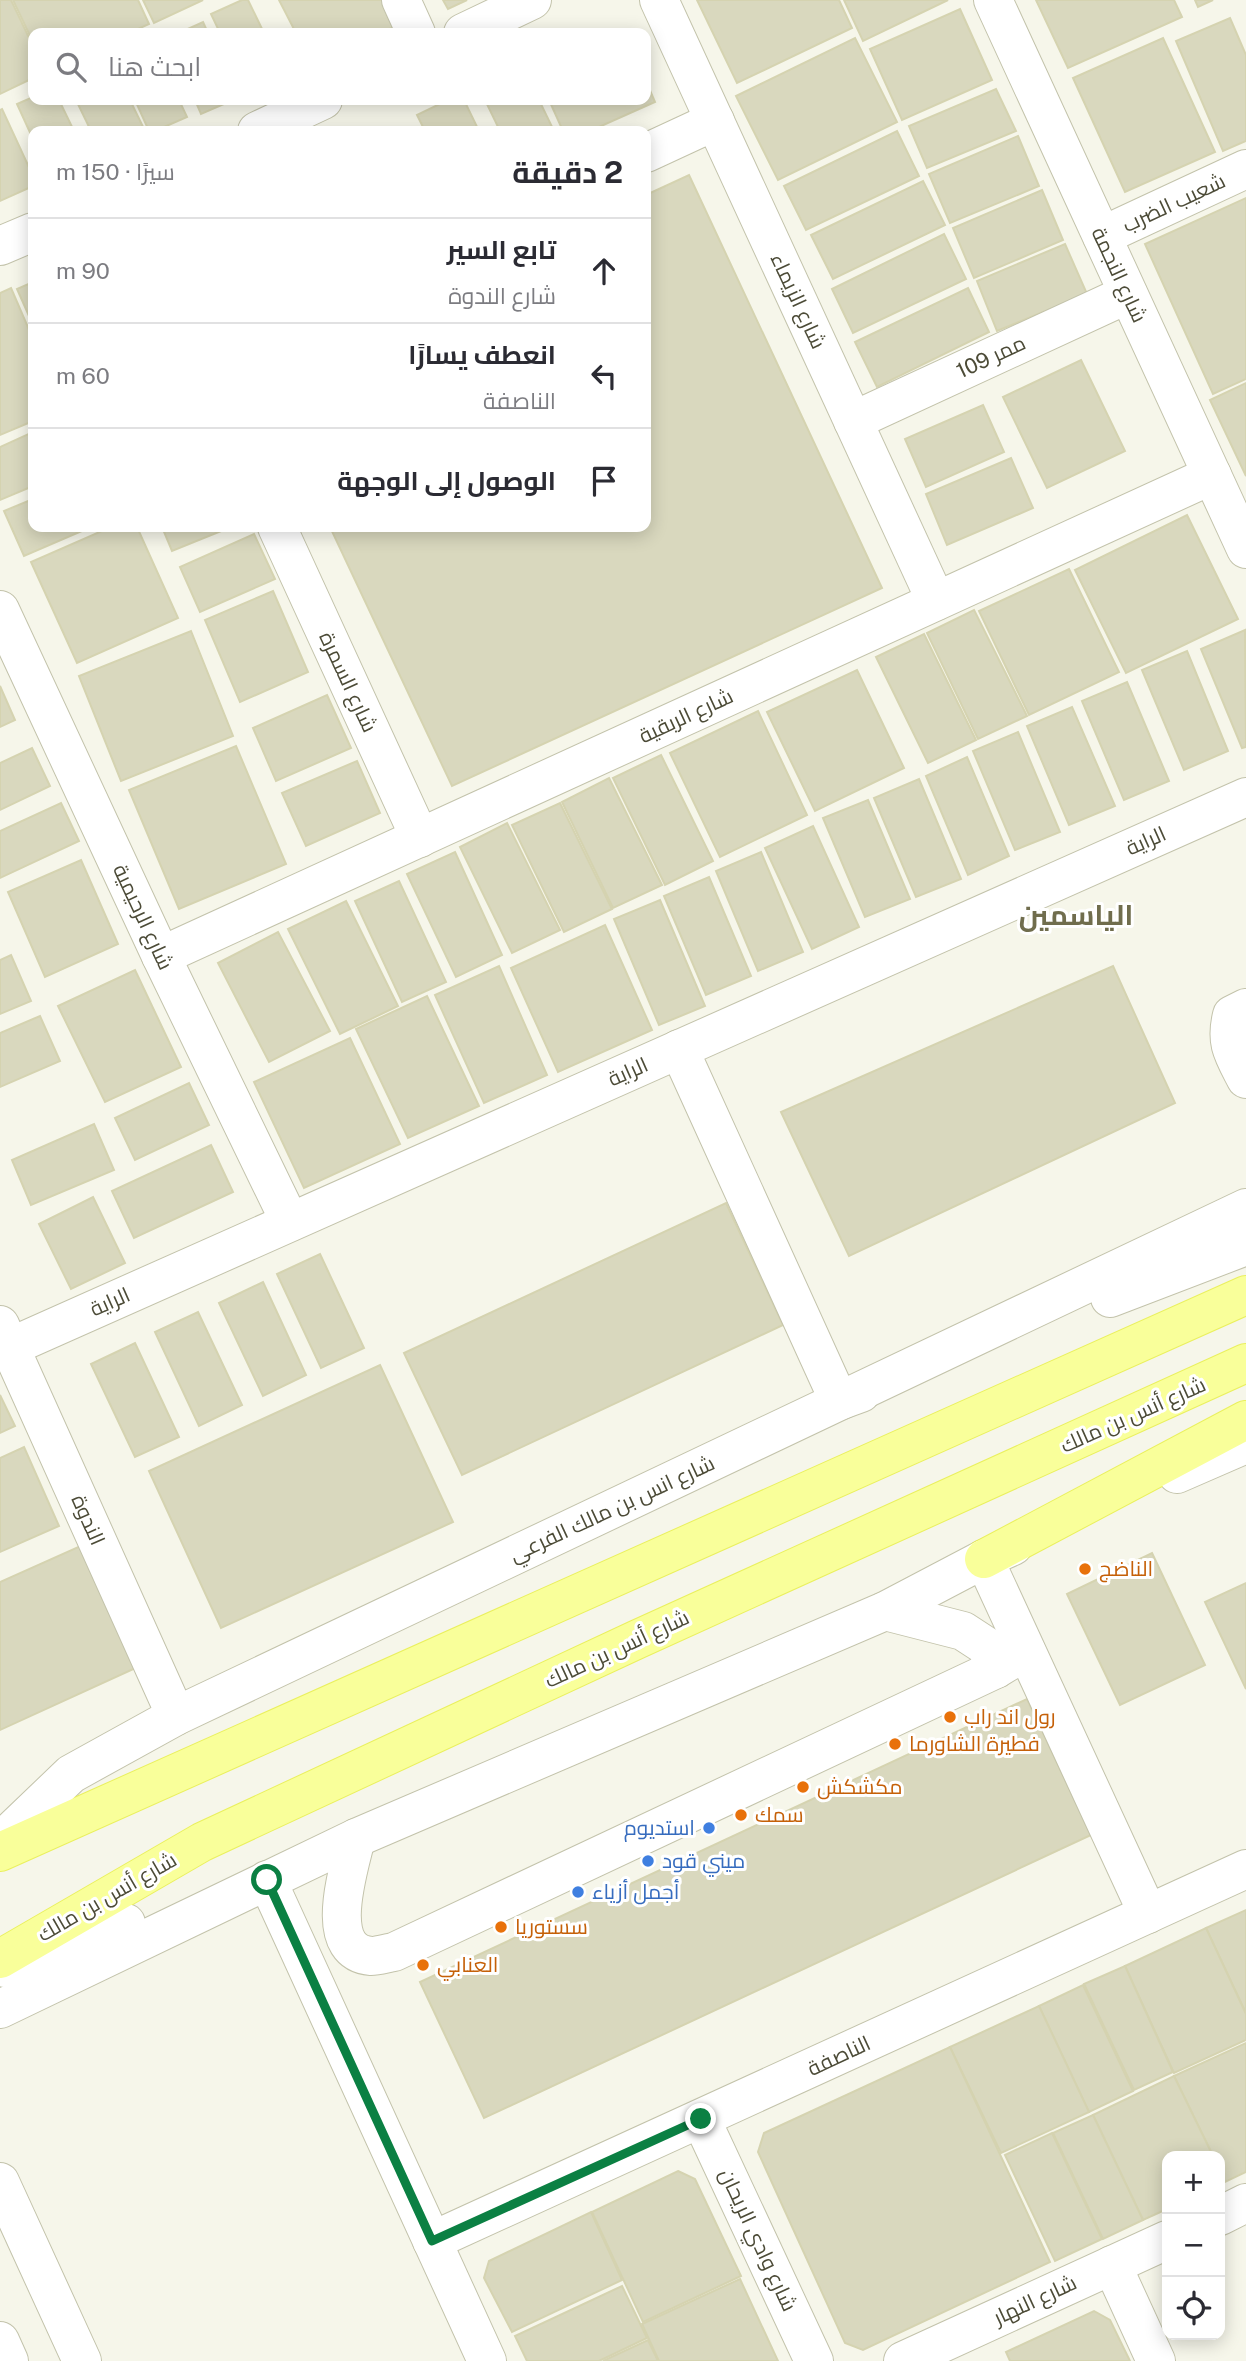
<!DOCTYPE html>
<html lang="ar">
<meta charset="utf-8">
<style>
body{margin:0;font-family:"Public Sans",Cairo,sans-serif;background:#f7f7f7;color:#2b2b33;direction:rtl}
.controls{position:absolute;right:21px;bottom:21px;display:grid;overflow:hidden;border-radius:14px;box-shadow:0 4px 18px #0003}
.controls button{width:63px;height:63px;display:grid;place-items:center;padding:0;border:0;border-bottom:2px solid #e1e1e2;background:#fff;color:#2b2b33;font:35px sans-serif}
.stop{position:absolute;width:21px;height:21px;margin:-16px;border:5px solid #0b8043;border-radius:50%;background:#fff}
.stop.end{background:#0b8043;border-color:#fff;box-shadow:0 2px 7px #0008}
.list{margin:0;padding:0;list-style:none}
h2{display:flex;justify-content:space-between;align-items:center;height:91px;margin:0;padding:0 28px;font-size:30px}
h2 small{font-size:23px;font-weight:400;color:#7c7c81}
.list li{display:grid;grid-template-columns:46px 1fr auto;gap:21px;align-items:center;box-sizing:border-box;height:105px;padding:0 28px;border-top:2px solid #e1e1e2}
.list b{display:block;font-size:26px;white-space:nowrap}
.list p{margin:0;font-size:23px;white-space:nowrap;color:#7c7c81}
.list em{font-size:23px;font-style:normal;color:#7c7c81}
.icon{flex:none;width:38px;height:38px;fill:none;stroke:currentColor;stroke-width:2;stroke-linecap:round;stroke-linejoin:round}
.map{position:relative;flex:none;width:1246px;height:2361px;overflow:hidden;direction:ltr}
.search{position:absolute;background:#fff;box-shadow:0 4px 18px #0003;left:28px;top:28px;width:623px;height:77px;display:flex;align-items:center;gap:18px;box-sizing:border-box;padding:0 24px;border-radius:14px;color:#7c7c81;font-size:26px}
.panel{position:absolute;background:#fff;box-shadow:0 4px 18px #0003;left:28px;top:126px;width:623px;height:406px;border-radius:14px;direction:rtl}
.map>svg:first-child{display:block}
.building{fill:#d9d8be;stroke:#d5d3b0;stroke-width:2}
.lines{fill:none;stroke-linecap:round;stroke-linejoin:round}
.minor-casing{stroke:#c3c3ab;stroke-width:40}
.major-casing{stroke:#eaf05e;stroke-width:40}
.minor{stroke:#fff;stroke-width:38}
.major{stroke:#f9ff9a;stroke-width:38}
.route{stroke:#0b8043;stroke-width:9}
.food-dot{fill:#e8710a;stroke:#fff;stroke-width:2.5}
.shop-dot{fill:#3f7fe0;stroke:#fff;stroke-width:2.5}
.labels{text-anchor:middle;stroke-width:6;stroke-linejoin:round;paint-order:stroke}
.street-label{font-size:21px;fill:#4c4b37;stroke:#fff}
.food-label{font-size:21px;fill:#c56008;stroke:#fff;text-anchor:start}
.shop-label{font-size:21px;fill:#366cbe;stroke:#fff;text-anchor:start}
.district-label{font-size:28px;font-weight:bold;fill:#706d4d;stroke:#fff}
</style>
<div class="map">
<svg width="1246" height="2361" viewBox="0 0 1246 2361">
<rect width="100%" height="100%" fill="#f6f6ea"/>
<g class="building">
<path d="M0,0H11L33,46V78L0,94Z"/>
<path d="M13,0H138L149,24L129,33H33V42Z"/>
<path d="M143,0H203L154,23Z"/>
<path d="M242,0H248L264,33H220L211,14Z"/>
<path d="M279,0H384L396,26L381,33H296Z"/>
<path d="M443,0H467L448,9Z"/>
<path d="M697,0H839L852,28L737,83Z"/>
<path d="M844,0H948L863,41Z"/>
<path d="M1036,0H1174L1182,17L1068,68Z"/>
<path d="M1195,0H1213L1198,7Z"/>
<path d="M960,9L992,80L902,120L870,49Z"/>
<path d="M1230,18L1246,55V141L1223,151L1176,41Z"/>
<path d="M203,22L208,33H179Z"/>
<path d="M855,38L897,122L778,180L736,96Z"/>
<path d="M1163,38L1215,152L1125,192L1073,78Z"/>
<path d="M646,81L655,102L590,131H563L549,100H646Z"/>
<path d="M996,89L1016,131L927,168L909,126Z"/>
<path d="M33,97V100H59L74,131H33V139L17,104Z"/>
<path d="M76,100H130L145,131H91Z"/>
<path d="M135,100H179L187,117L155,131H149Z"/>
<path d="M195,100H233L201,114Z"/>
<path d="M448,100H464L479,131H425L417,115Z"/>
<path d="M485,100H539L554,131H500Z"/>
<path d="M2,109L33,176V186L0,201V110Z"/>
<path d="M897,131L919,176L806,230L784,186Z"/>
<path d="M1018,136L1039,186L950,223L929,174Z"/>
<path d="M689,175L882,588L452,786L330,527H646V195Z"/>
<path d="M923,181L945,225L833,279L811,235Z"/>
<path d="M1042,190L1063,240L974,278L953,228Z"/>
<path d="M1246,198V379L1213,394L1145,244Z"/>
<path d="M944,234L966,279L853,333L832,289Z"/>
<path d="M1065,244L1087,294L997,331L977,281Z"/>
<path d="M33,282V325L17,289Z"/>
<path d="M11,288L33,339V421L0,435V293Z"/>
<path d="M968,288L989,332L877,387L855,342Z"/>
<path d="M1081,360L1125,451L1047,488L1003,397Z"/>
<path d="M1246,383V476L1210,400Z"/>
<path d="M983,405L1004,452L926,487L905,439Z"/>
<path d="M33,432V486L0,500V447Z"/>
<path d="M1011,458L1033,508L947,545L926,494Z"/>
<path d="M33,499V527H91L24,556L4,511Z"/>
<path d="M1187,515L1238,619L1126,673L1075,570Z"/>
<path d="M111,527H137L178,618L77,663L31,562Z"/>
<path d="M162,527H231L172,551Z"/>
<path d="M254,534L275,579L200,612L180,567Z"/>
<path d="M1069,569L1119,672L1029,715L979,611Z"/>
<path d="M273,591L308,672L240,702L205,620Z"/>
<path d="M974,610L1027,716L978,739L927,633Z"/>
<path d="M1245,630L1246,747L1242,748L1201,649Z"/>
<path d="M191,631L233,736L121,781L79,676Z"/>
<path d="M924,634L976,740L928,763L876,657Z"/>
<path d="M1187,651L1228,751L1184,770L1142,670Z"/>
<path d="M857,670L904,768L815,811L767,712Z"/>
<path d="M1127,682L1169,781L1124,800L1082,701Z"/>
<path d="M0,686L15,720L0,727Z"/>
<path d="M327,695L351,748L276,781L253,728Z"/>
<path d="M1072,707L1115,806L1069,825L1027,726Z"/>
<path d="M758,711L807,815L720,857L670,753Z"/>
<path d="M1018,732L1060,832L1015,850L973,751Z"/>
<path d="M236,746L286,864L179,909L129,790Z"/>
<path d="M32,748L50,786L0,810V763Z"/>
<path d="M661,755L713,861L665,885L613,778Z"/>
<path d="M967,757L1009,856L968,875L926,776Z"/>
<path d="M357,761L380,813L306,846L282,793Z"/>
<path d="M609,778L662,885L613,908L562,802Z"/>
<path d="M919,779L961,879L916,897L874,798Z"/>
<path d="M868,800L910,899L865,917L823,818Z"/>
<path d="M61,803L79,841L0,878V831Z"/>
<path d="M560,803L612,909L564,932L512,825Z"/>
<path d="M507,823L560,930L512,953L460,847Z"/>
<path d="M813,826L859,927L812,949L765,848Z"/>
<path d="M455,852L502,955L456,977L407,874Z"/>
<path d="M761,852L803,952L758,971L716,871Z"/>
<path d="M81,860L118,944L45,977L8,892Z"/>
<path d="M709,877L751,976L706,995L664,896Z"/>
<path d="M399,881L446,982L402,1002L355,901Z"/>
<path d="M660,900L705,1006L659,1025L614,919Z"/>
<path d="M346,901L398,1006L340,1034L288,929Z"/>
<path d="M605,925L652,1030L558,1072L511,968Z"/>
<path d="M278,932L330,1031L269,1062L218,963Z"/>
<path d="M11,955L31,1001L0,1014V960Z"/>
<path d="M499,966L547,1075L484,1103L435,995Z"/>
<path d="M1113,966L1175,1103L849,1256L781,1112Z"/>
<path d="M135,970L181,1067L105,1102L58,1006Z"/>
<path d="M427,996L479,1106L408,1138L356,1029Z"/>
<path d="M40,1016L60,1061L0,1087V1033Z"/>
<path d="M350,1038L400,1144L304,1188L254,1082Z"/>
<path d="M189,1083L209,1125L135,1160L115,1118Z"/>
<path d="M94,1124L114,1170L31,1205L12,1160Z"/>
<path d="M211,1145L233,1192L134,1238L112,1191Z"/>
<path d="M93,1197L125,1263L71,1289L39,1224Z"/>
<path d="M726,1203L783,1325L462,1475L404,1353Z"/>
<path d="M320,1254L364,1348L321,1368L277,1274Z"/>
<path d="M263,1282L306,1375L263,1396L219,1303Z"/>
<path d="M198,1312L242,1405L199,1426L155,1332Z"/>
<path d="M135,1343L179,1437L135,1457L91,1364Z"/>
<path d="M380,1365L453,1522L221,1628L149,1471Z"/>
<path d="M0,1395L15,1426L0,1433Z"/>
<path d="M24,1447L59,1526L0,1552V1458Z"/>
<path d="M85,1544L140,1666L0,1730V1582Z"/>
<path d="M1152,1553L1205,1665L1120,1705L1067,1594Z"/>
<path d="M1246,1583V1689L1205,1602Z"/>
<path d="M1027,1699L1091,1835L484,2118L420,1982Z"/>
<path d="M1246,1910V2013L1206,1928Z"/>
<path d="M1206,1928L1246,2014V2040L1174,2073L1125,1966Z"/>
<path d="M1125,1966L1173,2072L1134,2090L1084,1984Z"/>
<path d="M1083,1985L1133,2091L1089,2112L1039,2006Z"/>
<path d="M1039,2006L1089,2112L1001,2153L950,2047Z"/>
<path d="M1246,2043V2172L1225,2182L1220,2171V2156H1213L1174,2076Z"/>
<path d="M950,2047L1050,2262L863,2350L845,2343L758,2152L764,2133Z"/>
<path d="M1174,2076L1213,2156H1167V2209L1143,2220L1093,2115Z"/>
<path d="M1093,2115L1143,2220L1103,2239L1053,2133Z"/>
<path d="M1052,2133L1102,2239L1055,2261L1005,2155Z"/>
<path d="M678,2171L695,2179L741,2276L643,2322L592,2212Z"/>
<path d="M591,2212L622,2280L512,2332L484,2278L489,2261Z"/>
<path d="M740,2279L778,2361H659L642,2324Z"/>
<path d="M622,2286L647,2338L599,2361H527L515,2336Z"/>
<path d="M1094,2311L1110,2320L1130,2361H1010L1006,2352Z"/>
<path d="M648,2340L658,2361H603Z"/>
</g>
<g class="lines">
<defs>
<g id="minor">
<path d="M401,0L416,33"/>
<path d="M659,0L936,601"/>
<path d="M993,0L1246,549"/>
<path d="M463,33L532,0"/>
<path d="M257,131L323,100"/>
<path d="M646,153L715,121"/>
<path d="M1102,236L1246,169"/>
<path d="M0,246L33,232"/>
<path d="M853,421L1128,294"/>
<path d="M277,527L420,838"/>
<path d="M0,610L161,956L290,1222"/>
<path d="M161,956L1212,475"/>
<path d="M1246,1008L1232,1015C1225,1043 1233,1054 1246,1079"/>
<path d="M679,1049L839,1401L861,1393"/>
<path d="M1110,1298L1246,1246"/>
<path d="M0,1325L176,1716"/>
<path d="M10,1347L1246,797"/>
<path d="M1177,1474L1246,1444"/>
<path d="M984,1559L1148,1914"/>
<path d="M885,1611L963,1631L986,1646L996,1669"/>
<path d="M356,1838C350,1866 320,1952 371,1956C378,1956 387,1953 394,1952L996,1669L1026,1651"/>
<path d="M0,1842L71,1774L176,1716L1246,1208"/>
<path d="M267,1880L487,2361"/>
<path d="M5,1968L126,1923"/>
<path d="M0,2009L356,1838L885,1611L984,1559L1013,1546"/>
<path d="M701,2119L814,2361"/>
<path d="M0,2182L82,2361"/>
<path d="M1220,2216L1246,2203"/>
<path d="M432,2241L1246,1869"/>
<path d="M1112,2265L1156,2361"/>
<path d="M0,2341L9,2361"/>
<path d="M903,2361L1167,2240"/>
</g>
<g id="major">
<path d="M984,1559L1246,1420"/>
<path d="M0,1852L1246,1295"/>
<path d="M0,1959L202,1842L638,1639L1246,1363"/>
</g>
</defs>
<use href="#minor" class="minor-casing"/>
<use href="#major" class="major-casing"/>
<use href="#minor" class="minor"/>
<use href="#major" class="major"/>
</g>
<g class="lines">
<path class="route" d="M267,1880L432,2241L701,2119"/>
</g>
<g class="food-dot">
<circle cx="1085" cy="1569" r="7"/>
<circle cx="950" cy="1717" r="7"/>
<circle cx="895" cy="1744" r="7"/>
<circle cx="803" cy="1787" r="7"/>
<circle cx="741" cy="1815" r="7"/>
<circle cx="501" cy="1927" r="7"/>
<circle cx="423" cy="1965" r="7"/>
</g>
<g class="shop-dot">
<circle cx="709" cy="1828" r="7"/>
<circle cx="648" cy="1861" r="7"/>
<circle cx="578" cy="1892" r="7"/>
</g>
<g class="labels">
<g class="street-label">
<text transform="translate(1174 203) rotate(-25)" y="7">شعيب الضرب</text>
<text transform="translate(1119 275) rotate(65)" y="7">شارع النجمة</text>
<text transform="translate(798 301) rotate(65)" y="7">شارع الزيماء</text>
<text transform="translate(991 357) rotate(-25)" y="7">ممر 109</text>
<text transform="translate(348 682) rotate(65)" y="7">شارع السمرة</text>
<text transform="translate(686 716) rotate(-25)" y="7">شارع الربقية</text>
<text transform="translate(1146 841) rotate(-24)" y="7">الراية</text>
<text transform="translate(143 917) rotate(65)" y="7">شارع الرحيمية</text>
<text transform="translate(628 1072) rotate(-24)" y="7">الراية</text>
<text transform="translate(110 1302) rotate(-24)" y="7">الراية</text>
<text transform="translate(1133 1415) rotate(-24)" y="7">شارع أنس بن مالك</text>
<text transform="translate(612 1509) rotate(-25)" y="7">شارع انس بن مالك الفرعي</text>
<text transform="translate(88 1520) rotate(66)" y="7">الندوة</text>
<text transform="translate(617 1649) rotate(-25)" y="7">شارع أنس بن مالك</text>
<text transform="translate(107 1897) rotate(-30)" y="7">شارع أنس بن مالك</text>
<text transform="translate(839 2056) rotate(-25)" y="7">الناصفة</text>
<text transform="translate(758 2240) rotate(65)" y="7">شارع وادي الريحان</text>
<text transform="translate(1035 2300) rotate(-25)" y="7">شارع النهار</text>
</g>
<g class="food-label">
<text x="1099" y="1576">الناضج</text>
<text x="964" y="1724">رول اند راب</text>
<text x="909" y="1751">فطيرة الشاورما</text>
<text x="817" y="1794">مكشكش</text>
<text x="755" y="1822">سمك</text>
<text x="515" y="1934">سستوريا</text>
<text x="437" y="1972">العنابي</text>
</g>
<g class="shop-label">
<text x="695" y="1835" text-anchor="end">استديوم</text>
<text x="662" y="1868">ميني قود</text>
<text x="592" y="1899">أجمل أزياء</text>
</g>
<g class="district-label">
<text x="1076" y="925">الياسمين</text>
</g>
</g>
</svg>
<div class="controls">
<button>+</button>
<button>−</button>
<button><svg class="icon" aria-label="locate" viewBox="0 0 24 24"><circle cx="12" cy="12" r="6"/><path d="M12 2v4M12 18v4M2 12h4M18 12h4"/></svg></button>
</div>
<div class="stop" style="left:267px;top:1880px"></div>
<div class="stop end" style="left:701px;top:2119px"></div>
<div class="search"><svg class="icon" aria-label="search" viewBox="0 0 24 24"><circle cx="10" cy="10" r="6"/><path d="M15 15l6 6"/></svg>ابحث هنا</div>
<section class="panel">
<h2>2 دقيقة<small>سيرًا · 150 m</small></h2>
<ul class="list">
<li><svg class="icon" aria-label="ahead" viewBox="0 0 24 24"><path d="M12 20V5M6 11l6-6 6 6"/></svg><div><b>تابع السير</b><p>شارع الندوة</p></div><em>90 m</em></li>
<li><svg class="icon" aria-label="left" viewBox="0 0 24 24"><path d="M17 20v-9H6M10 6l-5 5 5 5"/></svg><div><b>انعطف يسارًا</b><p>الناصفة</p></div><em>60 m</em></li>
<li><svg class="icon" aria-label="arrive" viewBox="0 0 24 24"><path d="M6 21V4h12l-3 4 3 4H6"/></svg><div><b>الوصول إلى الوجهة</b></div></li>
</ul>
</section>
</div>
